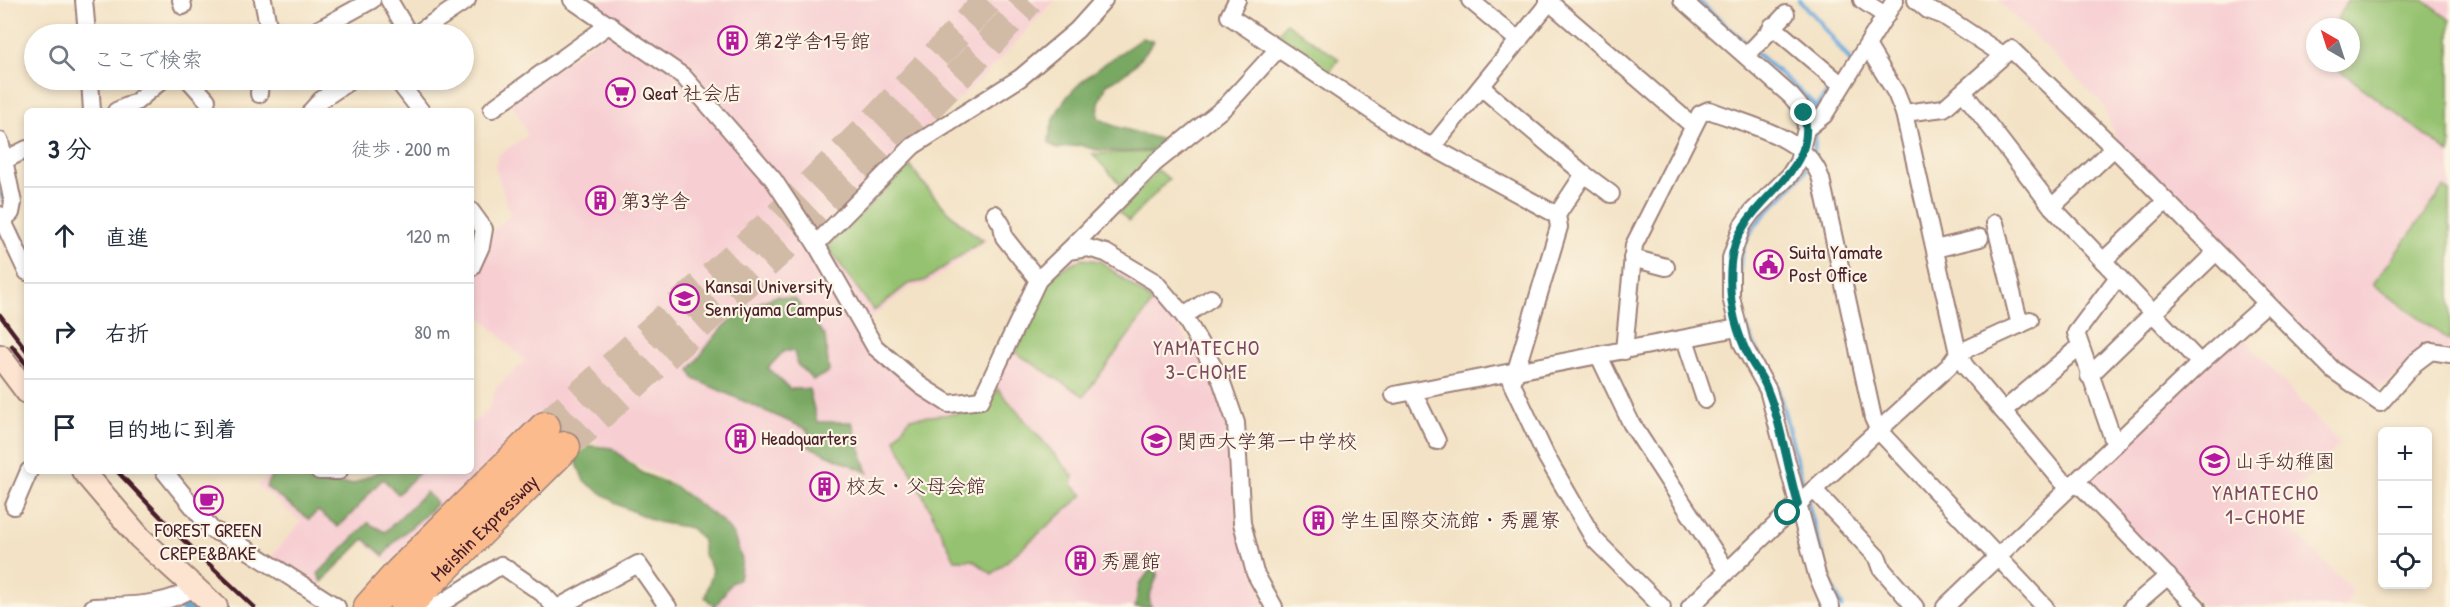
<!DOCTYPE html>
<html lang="ja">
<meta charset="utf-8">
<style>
body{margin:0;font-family:"Patrick Hand","Klee One",sans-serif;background:#f2f2f3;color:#1f2937}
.controls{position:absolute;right:18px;bottom:18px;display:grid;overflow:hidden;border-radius:9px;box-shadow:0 3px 9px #0003}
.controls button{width:54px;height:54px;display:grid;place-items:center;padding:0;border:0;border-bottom:2px solid #e0e1e3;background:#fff;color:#1f2937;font:30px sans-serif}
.compass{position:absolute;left:2306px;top:18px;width:54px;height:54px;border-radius:50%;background:#fff;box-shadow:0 3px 9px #0003;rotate:321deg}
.stop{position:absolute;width:18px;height:18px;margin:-14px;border:4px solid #0f766e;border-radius:50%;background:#fff}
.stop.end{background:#0f766e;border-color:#fff;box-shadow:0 2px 6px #0008}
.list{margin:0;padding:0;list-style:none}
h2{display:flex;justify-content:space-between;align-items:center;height:78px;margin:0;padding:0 24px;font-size:26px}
h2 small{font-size:20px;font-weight:400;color:#747a83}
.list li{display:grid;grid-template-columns:39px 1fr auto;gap:18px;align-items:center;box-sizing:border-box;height:96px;padding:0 24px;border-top:2px solid #e0e1e3}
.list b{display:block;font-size:22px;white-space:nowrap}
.list em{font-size:20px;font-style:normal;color:#747a83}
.icon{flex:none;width:33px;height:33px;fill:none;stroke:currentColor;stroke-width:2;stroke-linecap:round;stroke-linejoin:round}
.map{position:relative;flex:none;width:2450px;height:607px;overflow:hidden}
.search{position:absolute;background:#fff;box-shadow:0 3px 9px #0003;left:24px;top:24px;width:450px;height:66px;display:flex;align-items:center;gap:15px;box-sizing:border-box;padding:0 21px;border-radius:33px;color:#747a83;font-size:22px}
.panel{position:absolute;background:#fff;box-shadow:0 3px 9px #0003;left:24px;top:108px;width:450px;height:366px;border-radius:9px}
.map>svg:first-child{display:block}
.built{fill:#f7cfd3;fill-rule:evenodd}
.green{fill:#95c270;stroke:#70704e;stroke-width:1.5}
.forest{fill:#78a862;stroke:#616446;stroke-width:1.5}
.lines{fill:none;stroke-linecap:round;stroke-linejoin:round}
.stream{stroke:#69a9dc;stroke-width:4.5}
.river{stroke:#69a9dc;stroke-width:27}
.motorway-tunnel{stroke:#d1bba6;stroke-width:30;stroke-dasharray:30 15;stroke-linecap:butt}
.minor-casing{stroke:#9e8078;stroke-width:20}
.secondary-casing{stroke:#9e8078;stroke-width:26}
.motorway-casing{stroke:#9e8078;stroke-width:33}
.minor{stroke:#fff;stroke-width:16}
.secondary{stroke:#fde4d1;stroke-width:22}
.motorway{stroke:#fbbb8d;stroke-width:30}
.rail{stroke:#4a1f2b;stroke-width:4.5}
.route{stroke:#0f766e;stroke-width:8}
.labels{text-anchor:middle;stroke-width:4.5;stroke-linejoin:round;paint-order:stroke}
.poi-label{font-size:20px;fill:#4a1f2b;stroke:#fcf5e5;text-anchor:start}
.street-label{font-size:20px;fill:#4a1f2b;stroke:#fcf5e5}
.neighbourhood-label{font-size:21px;letter-spacing:1.5px;fill:#7e4862;stroke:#fcf5e5}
</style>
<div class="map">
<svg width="2450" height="607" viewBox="0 0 2450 607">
<rect width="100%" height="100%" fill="#fcf5e5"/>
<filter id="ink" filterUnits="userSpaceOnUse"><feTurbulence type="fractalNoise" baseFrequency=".0167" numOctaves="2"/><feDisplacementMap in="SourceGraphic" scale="12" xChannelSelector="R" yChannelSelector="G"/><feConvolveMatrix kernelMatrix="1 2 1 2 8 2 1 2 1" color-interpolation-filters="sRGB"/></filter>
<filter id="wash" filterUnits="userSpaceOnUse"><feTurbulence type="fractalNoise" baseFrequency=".008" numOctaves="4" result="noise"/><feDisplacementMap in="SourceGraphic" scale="24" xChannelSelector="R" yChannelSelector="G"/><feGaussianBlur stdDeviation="1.35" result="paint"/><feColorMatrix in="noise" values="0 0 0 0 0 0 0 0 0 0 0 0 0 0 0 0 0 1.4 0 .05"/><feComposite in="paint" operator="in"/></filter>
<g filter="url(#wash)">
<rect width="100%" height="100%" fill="#f3e2c5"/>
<g class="built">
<path d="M585,0H1055L985,75L901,151L942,204L967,226L988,240L926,285L909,288L858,329L944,410L982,407L1041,284L1061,263L1081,256L1102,258L1147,285L1193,347L1219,393L1228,426L1236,525L1267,607H709L724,575L702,512L679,486L539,413L389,564L363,541L317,589L271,557L301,522L257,485L274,471H304L319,480L354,482L376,471H471V424L488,411L496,388L525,361L471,307V282L494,230L510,214L495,167L498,155L528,135L511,102L620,23Z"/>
<path d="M1998,0H2450V348L2402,372L2376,390L2336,366L2118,145L2102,103ZM2315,27H2351V63H2315Z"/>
<path d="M2240,334L2340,444L2285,501L2297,514L2287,524L2353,591L2345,607H2299L2297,605L2204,607L2087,484V479Z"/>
</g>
<g class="green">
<path d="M2347,0H2423L2450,20V154L2330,63H2351V27H2334Z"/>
<path d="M1286,23L1339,59L1326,77L1275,38Z"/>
<path d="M1155,152L1121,185L1092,154Z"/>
<path d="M910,166C932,195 952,220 983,240L924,281L908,284L874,311L827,246Z"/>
<path d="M1158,170L1169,179L1129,221L1119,212Z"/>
<path d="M2444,188L2450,192V341L2373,284Z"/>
<path d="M1082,259L1100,261L1153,302L1084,396L1016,353C1032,312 1037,275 1082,259Z"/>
<path d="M998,389L1073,476L1072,485L1083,495L992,574L973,560H955L895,439L910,418L985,411Z"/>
</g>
<g class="forest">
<path d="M1142,38L1153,41C1141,61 1129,73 1107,84L1099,103L1098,118L1114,126L1160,139L1162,147L1149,151L1123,152L1096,150L1080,145L1057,149L1049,143C1051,91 1105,65 1142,38Z"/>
<path d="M777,296L795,299L825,336L829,372L813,380L797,364L794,351H784L768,368L790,389H809L817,422H852L868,473L806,445L808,430L694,379L690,370C718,331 730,312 777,296Z"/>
<path d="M583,445L612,448L642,473L674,486L723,522L734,536L742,560L739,579L731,583L715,607L705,597L713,570L703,553V540L691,528L657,522L619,505L584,481L574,456Z"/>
<path d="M279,471H298L319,483L353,484L379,471H421L398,494L383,479C366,495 355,513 338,527L318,511L309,519L266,487L270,478Z"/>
<path d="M426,492L437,503C421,523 396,534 384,556L364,539L322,582L318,574L368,523L385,532Z"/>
<path d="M1150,570H1155L1158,574L1149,597L1151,607H1135L1139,585Z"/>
</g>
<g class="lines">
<g class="stream">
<path d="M1697,0L1749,46"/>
<path d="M1799,0L1818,20L1851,62"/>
<path d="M1755,52L1812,102L1816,108V115"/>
<path d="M1816,108L1830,90"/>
<path d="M1814,152L1816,127"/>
<path d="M0,193L4,200"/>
<path d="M17,229L27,251"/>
<path d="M1742,309C1729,224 1764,224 1807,168"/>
<path d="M1746,326L1757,352L1777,385L1805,492"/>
<path d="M1807,500L1828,578L1842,607"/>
</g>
<path class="river" d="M192,604L193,607"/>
</g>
</g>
<g filter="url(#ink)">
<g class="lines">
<g class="motorway-tunnel">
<path d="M545,427L776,219L878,118L988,0"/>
<path d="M565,447C724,302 885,160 1029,0"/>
</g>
<defs>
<g id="minor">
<path d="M84,0L87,34"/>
<path d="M181,0L183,6"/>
<path d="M263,0L268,25L276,34"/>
<path d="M389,0L409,34"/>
<path d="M572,0L683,76L773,179L816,244L875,347L921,386L949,404L981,400L1038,280L1068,251L1088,248L1106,253L1155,282L1184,316L1221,380L1236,423L1242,523L1255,573L1274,607"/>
<path d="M1237,0L1229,16L1397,128L1557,215"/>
<path d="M1470,0L1519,41"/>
<path d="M1547,0L1692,125"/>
<path d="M1682,0L1791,96L1802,109L1805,118L1806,129L1798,162L1789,176L1752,212L1742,226L1731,258V297L1742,343L1768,390L1817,575L1831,607"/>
<path d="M1862,0L1886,16"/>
<path d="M1916,0L1928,10L1944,16L2003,55"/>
<path d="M1772,26L1842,85"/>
<path d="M310,34L372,0"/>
<path d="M416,34L467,0"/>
<path d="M1746,56L1786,14"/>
<path d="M90,80L92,111"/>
<path d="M189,80L207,100"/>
<path d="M397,80L421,111"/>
<path d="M1481,87L1584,174L1557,215L1559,227L1512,384L1546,456L1594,539L1662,607"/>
<path d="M1964,93L2052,207L2200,363"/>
<path d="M259,94L260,80"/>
<path d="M492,109L610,24"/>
<path d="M116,111L136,102L162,80"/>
<path d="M311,111L321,100L351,80"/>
<path d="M1904,113L1944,108L2011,49L2114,148L2333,370L2380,403L2415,363L2431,351L2450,354"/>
<path d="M1806,129L1824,115L1895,0"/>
<path d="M0,141L13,203L11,213L3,220"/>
<path d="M1432,147L1551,0"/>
<path d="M5,160L27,149"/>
<path d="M1584,174L1611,194"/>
<path d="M2052,207L2114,148"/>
<path d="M471,211L484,229L481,246L471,268"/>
<path d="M995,214L1002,225L1004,237L1038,280"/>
<path d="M0,215L27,272"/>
<path d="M1995,223L2020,325"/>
<path d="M816,244L913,146L1020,78L1077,30L1104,0"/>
<path d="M1935,249L1980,238"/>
<path d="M1068,251L1155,163L1226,106L1277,50"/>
<path d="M1632,258L1666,267"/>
<path d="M2103,261L2166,201"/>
<path d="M1184,316L1211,298"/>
<path d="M2030,320L1958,353L1965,366L2062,481L2083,488L2197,607"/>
<path d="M1685,339L1705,400"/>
<path d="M1624,351L1634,245L1700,114L1709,110C1747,125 1807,136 1821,179L1873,418L1879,431L2045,607"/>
<path d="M1599,356L1631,423L1727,571"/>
<path d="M2089,376L2216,252"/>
<path d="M1413,392L1437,441"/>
<path d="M1394,395L1737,328"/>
<path d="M2003,411L2079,347"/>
<path d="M2115,445L2076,333L2118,277"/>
<path d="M164,471L212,530L226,536L337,607"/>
<path d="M319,471H339"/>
<path d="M1814,490L1878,558L1882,569L1915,607"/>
<path d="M14,506L29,471"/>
<path d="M93,607C126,605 167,607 194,587"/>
<path d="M427,607L442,603L501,565L542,593L555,607"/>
<path d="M559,607L638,564L668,607"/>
<path d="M1690,607L1788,513L1949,366L1958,353L1904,113L1896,93L1868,47"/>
<path d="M1945,607L2200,363L2267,303"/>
<path d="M2132,607L2168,576"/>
</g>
<g id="secondary">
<path d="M0,356L27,392"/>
<path d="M83,471L140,538L216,607"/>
</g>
<g id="motorway">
<path d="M369,607L400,572L545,427"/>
<path id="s1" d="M405,607L565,447"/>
</g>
</defs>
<use href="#minor" class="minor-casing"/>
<use href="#secondary" class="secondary-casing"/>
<use href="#motorway" class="motorway-casing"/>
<use href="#minor" class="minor"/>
<use href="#secondary" class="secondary"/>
<use href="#motorway" class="motorway"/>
<g class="rail">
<path d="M0,315L27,351"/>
<path d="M12,346L27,365"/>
<path d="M117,471L175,532L254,607"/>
</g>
</g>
</g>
<g class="lines" filter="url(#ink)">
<path class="route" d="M1788,513L1798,504C1787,467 1782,425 1767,389C1763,377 1754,368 1749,357C1734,328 1728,295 1731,263C1736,198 1821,180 1804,113"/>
</g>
<defs>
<symbol id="building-ring" viewBox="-11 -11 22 22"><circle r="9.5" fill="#fcf5e5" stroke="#b5179e" stroke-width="1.5"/><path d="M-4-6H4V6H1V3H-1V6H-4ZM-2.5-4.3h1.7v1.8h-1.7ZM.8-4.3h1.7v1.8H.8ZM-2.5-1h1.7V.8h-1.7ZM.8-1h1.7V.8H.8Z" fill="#b5179e"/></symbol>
<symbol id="supermarket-ring" viewBox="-11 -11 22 22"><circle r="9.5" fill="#fcf5e5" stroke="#b5179e" stroke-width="1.5"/><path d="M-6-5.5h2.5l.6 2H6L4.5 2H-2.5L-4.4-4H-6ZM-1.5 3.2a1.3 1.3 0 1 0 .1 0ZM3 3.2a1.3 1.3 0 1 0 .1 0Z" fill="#b5179e"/></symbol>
<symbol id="civic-ring" viewBox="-11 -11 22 22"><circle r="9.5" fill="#fcf5e5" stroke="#b5179e" stroke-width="1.5"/><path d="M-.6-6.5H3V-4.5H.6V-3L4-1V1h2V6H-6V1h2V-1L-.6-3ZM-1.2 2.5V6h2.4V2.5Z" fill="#b5179e"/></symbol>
<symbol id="university-ring" viewBox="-11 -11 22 22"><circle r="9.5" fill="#fcf5e5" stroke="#b5179e" stroke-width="1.5"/><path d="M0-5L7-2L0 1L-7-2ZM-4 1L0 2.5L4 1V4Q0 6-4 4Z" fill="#b5179e"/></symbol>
<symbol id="school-ring" viewBox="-11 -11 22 22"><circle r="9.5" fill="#fcf5e5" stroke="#b5179e" stroke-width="1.5"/><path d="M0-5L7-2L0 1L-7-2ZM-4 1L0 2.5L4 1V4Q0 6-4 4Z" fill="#b5179e"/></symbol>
<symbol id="cafe-ring" viewBox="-11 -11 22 22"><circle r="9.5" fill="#fcf5e5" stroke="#b5179e" stroke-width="1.5"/><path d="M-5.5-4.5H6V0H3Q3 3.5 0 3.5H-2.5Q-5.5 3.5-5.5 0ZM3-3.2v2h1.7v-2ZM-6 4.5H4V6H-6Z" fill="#b5179e"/></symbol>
</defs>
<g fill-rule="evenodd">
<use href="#building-ring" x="716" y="24" width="33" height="33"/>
<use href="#supermarket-ring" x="604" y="76" width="33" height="33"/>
<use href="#building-ring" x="584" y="184" width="33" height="33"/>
<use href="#civic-ring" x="1752" y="248" width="33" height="33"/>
<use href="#university-ring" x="668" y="282" width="33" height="33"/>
<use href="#building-ring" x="724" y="422" width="33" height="33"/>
<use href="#school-ring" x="1140" y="424" width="33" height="33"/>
<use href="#school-ring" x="2198" y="444" width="33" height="33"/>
<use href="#building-ring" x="808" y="470" width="33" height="33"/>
<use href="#cafe-ring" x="192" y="484" width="33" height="33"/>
<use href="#building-ring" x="1302" y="504" width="33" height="33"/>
<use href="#building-ring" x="1064" y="544" width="33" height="33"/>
</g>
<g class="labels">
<g class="poi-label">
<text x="754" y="48">第2学舎1号館</text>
<text x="642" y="100">Qeat 社会店</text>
<text x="621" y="208">第3学舎</text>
<text x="1789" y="259">Suita Yamate<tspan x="1789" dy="23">Post Office</tspan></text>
<text x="705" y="293">Kansai University<tspan x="705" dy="23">Senriyama Campus</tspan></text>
<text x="761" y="445">Headquarters</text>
<text x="1177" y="448">関西大学第一中学校</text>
<text x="2235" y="468">山手幼稚園</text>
<text x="846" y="493">校友・父母会館</text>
<text x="1340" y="527">学生国際交流館・秀麗寮</text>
<text x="208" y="537" text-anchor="middle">FOREST GREEN<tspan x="208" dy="23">CREPE&amp;BAKE</tspan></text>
<text x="1101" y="568">秀麗館</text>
</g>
<g class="street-label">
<text dy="7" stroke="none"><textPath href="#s1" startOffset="112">Meishin Expressway</textPath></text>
</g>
<g class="neighbourhood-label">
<text x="1207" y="355">YAMATECHO<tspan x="1207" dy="24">3-CHOME</tspan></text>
<text x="2266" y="500">YAMATECHO<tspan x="2266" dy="24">1-CHOME</tspan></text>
</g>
</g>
</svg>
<div class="controls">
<button>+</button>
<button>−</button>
<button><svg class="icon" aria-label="locate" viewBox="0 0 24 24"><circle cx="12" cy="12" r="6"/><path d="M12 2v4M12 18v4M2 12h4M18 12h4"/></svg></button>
</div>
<svg class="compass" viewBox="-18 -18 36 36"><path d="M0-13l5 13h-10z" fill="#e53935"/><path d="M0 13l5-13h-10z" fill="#747a83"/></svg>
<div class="stop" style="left:1788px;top:513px"></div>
<div class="stop end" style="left:1804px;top:113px"></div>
<div class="search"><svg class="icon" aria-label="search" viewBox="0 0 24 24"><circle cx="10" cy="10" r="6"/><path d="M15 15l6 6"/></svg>ここで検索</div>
<section class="panel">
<h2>3 分<small>徒歩 · 200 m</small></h2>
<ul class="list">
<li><svg class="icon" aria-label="ahead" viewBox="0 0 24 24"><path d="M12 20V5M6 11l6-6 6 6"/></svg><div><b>直進</b></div><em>120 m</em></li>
<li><svg class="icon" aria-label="right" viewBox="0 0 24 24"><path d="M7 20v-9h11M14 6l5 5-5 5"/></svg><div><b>右折</b></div><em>80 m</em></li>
<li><svg class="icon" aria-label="arrive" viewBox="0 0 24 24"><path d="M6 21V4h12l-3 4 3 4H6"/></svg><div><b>目的地に到着</b></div></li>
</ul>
</section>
</div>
